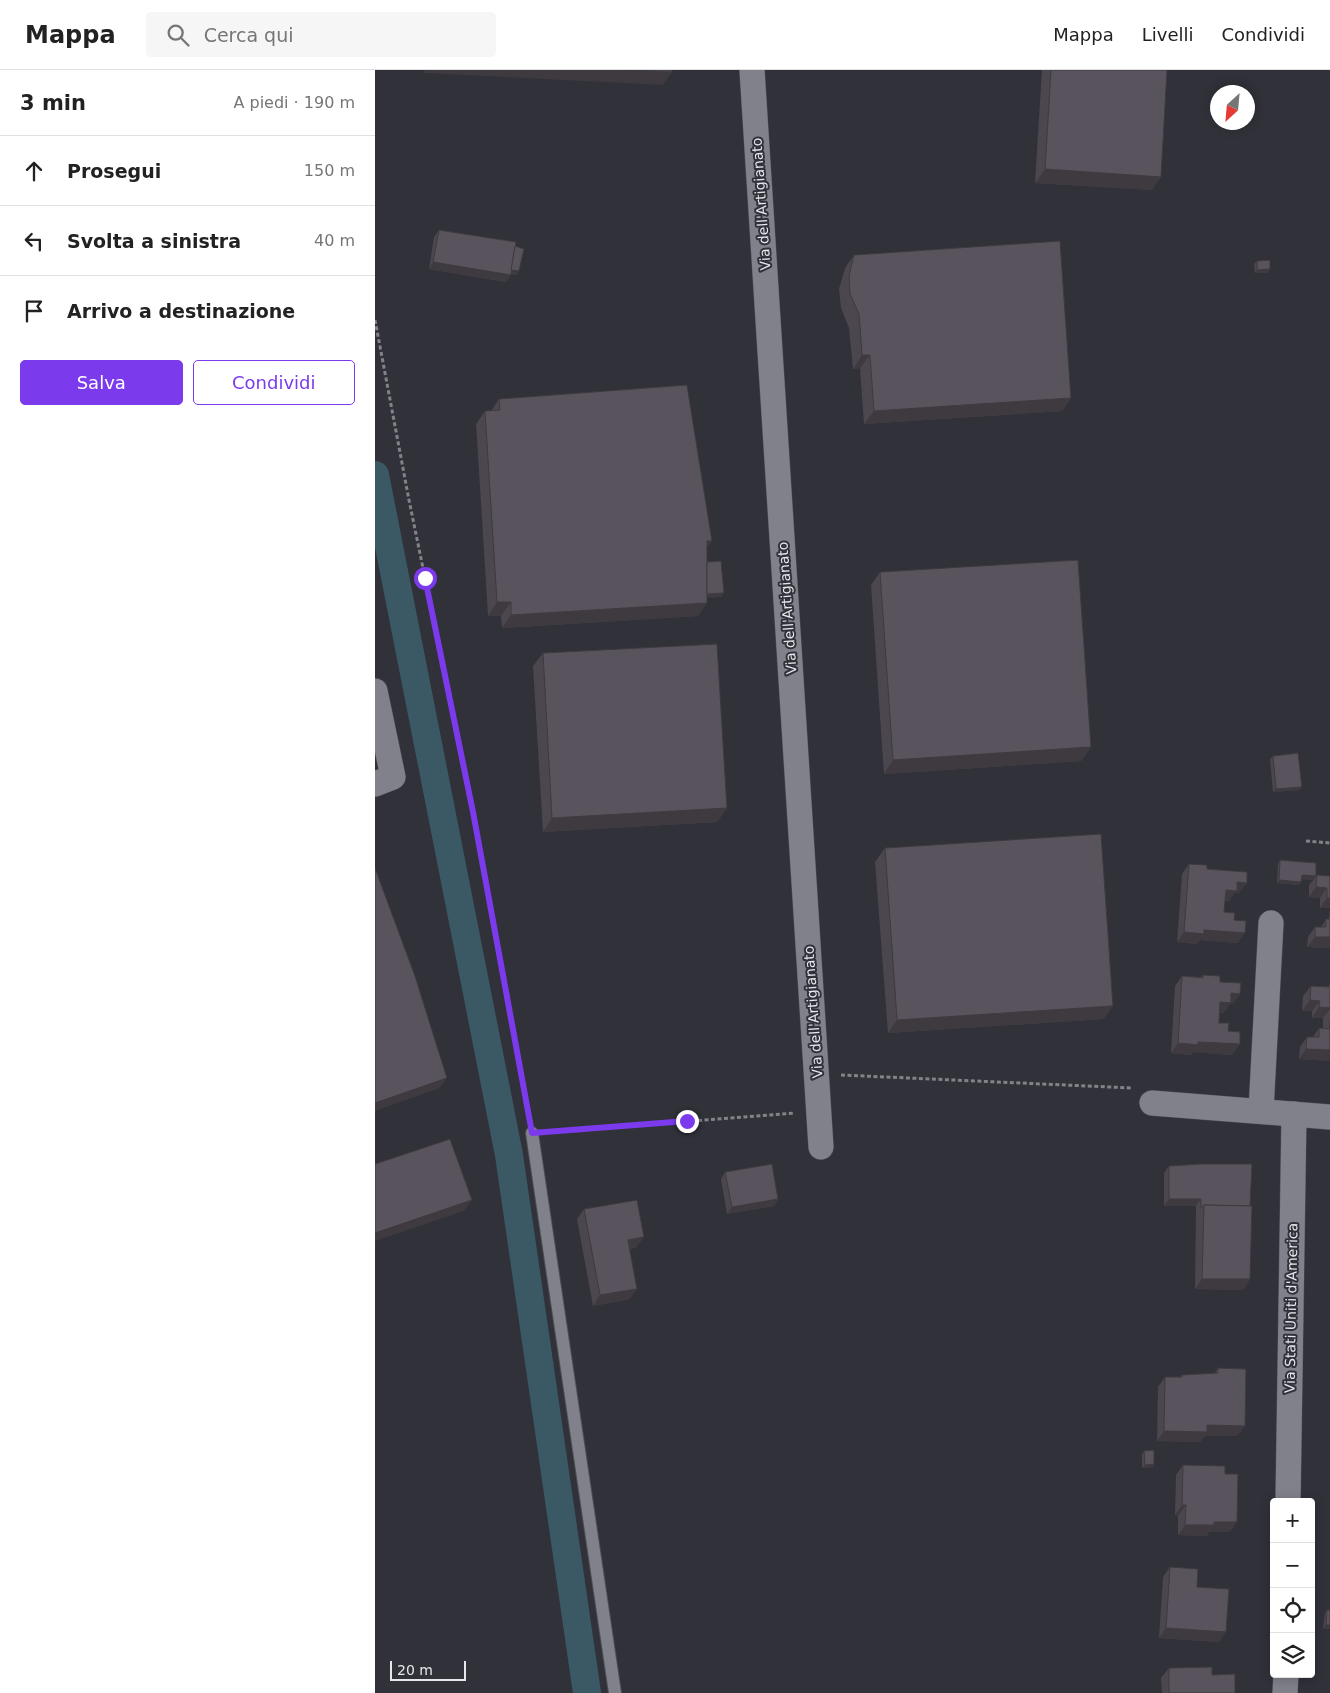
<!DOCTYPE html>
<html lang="it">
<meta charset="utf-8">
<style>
body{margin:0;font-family:"DejaVu Sans",sans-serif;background:#f6f6f6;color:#222}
.controls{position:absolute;right:15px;bottom:15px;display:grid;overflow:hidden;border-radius:5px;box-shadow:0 2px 12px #0003}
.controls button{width:45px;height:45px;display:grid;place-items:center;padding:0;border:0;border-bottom:1px solid #e0e0e0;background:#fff;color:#222;font:25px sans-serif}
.compass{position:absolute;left:835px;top:15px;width:45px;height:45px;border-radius:50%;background:#fff;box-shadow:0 2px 12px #0003;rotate:206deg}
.scale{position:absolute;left:15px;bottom:12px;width:76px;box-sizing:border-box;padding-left:5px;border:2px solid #e6e6ec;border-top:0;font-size:14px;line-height:18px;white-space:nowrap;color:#e6e6ec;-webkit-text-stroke:4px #303139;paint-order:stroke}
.stop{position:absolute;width:15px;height:15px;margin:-11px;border:4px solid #7c3aed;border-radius:50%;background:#fff}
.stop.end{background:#7c3aed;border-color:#fff;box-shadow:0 1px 5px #0008}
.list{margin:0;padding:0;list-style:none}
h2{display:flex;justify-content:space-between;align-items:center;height:65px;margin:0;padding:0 20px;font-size:21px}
h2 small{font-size:16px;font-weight:400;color:#767676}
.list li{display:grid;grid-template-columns:32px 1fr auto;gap:15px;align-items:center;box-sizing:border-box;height:70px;padding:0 20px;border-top:1px solid #e0e0e0}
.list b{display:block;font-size:19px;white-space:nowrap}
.list em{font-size:16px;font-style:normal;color:#767676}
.actions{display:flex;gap:10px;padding:15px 20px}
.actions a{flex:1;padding:11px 0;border:1px solid #7c3aed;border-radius:5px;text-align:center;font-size:18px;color:#7c3aed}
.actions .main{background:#7c3aed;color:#fff}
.icon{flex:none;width:28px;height:28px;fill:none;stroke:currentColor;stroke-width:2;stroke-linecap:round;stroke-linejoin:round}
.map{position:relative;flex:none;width:955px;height:1623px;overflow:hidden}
header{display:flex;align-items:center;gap:30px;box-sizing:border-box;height:70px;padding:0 25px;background:#fff;border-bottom:1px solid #e0e0e0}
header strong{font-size:24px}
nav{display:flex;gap:28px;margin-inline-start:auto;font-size:18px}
.search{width:350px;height:45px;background:#f6f6f6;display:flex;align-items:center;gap:12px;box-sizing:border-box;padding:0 18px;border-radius:5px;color:#767676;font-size:19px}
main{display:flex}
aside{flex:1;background:#fff}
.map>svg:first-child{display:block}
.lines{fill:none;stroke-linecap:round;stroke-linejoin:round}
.canal{stroke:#3a5965;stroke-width:28}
.service-casing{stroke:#4e4e55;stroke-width:14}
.minor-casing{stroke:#4e4e55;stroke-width:26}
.path{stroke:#828289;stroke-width:3;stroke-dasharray:4 2.5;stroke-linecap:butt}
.service{stroke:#80818a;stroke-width:12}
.minor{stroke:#80818a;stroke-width:25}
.wall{fill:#4c474f}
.shaded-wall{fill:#3e3a40}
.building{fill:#58535c;stroke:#3e3a40}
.route{stroke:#7c3aed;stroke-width:6}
.labels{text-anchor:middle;stroke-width:4;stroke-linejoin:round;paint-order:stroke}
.street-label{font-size:14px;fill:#e6e6ec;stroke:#303139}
</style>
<header>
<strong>Mappa</strong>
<div class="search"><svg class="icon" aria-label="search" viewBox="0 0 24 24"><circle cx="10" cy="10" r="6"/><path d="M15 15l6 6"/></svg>Cerca qui</div>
<nav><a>Mappa</a><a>Livelli</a><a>Condividi</a></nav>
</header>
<main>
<aside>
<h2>3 min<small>A piedi · 190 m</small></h2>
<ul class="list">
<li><svg class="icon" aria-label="ahead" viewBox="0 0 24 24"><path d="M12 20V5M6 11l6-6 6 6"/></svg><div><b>Prosegui</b></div><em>150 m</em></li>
<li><svg class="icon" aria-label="left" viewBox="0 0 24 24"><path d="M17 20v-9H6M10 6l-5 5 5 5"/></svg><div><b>Svolta a sinistra</b></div><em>40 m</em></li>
<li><svg class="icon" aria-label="arrive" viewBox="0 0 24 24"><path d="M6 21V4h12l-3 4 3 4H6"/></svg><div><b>Arrivo a destinazione</b></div></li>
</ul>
<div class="actions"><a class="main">Salva</a><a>Condividi</a></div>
</aside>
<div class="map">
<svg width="955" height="1623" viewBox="0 0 955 1623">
<rect width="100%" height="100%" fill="#303139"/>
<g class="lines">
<path class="canal" d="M0,405L134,1085L212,1623"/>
<defs>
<path id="service" d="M157,1063L240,1623"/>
<g id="minor">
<path d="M377,0L446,1077"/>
<path d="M0,621L18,707L0,714"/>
<path d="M777,1033L955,1047"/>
<path d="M886,1041L896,853"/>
<path d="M913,1432L919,1044"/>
<path d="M910,1623L911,1604"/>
</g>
</defs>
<use href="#service" class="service-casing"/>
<use href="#minor" class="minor-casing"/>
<g class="path">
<path d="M0,250L34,430L98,742L154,1044"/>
<path d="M931,771L955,773"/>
<path d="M466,1005L757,1018"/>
<path d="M174,1062L420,1043"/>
</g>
<use href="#service" class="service"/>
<use href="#minor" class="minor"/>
</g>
<g class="wall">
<path d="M667,0H792L777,120L660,113Z"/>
<path d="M64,160L140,176L142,205L136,204L131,212L54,199L59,167Z"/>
<path d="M479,185L696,328L687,341L489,354L485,298L478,299L474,258L466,238L464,219L470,198Z"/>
<path d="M882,191L895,199L893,203H880L879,194Z"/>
<path d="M124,329L337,471L332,477V492L349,523L346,527H332V533L323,546L127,558L126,546H113L101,354L110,341H116Z"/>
<path d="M505,502L716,677L706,691L509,704L496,515Z"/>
<path d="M168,583L352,738L342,752L168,762L158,596Z"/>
<path d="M898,686L924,720L898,722L895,689Z"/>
<path d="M510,778L729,949L513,963L500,792Z"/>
<path d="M905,790L938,810L926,809L924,815L902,813L903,794Z"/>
<path d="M814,794L832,799L864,823L860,822L854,831H850L849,842L859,850L863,873L825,870L822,874L802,872L807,804Z"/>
<path d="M942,805L955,806V878L932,877L933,867L940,857H946L951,849H954L955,838H945V828L934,827V815Z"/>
<path d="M828,905L845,912L865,924L858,934H855L848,943H845L844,953L853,961L857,985L818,982L816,985L796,983L800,916L807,906L826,907Z"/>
<path d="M955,914V991L924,989L925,977L932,967H938L944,958H948V948H937V941H927L928,926L936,916L953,917Z"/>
<path d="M794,1096L875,1136V1209L868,1220L820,1219L821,1136H789V1103Z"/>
<path d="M350,1102L403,1129L399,1136L352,1144L346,1109Z"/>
<path d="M209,1139L262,1177L255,1179V1229L218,1236L202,1149Z"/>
<path d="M843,1298L870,1356L862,1366H830L825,1372L782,1371L783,1317L790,1307H805L807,1305L840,1303Z"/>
<path d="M769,1381L779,1394L777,1398H767V1384Z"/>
<path d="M808,1395L850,1404L855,1462H834L832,1466L803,1465V1446L800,1445L801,1405Z"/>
<path d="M795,1497L822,1517L844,1572L784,1568L788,1507Z"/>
<path d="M952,1540L955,1559H948L950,1543Z"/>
<path d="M794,1598L837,1605L860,1623H787L786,1608Z"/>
</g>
<g class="shaded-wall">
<path d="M50,0H252L297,2L288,15L48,3Z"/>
<path d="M670,99L786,107L777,120L660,113Z"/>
<path d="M58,192L136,205L131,212L54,199Z"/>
<path d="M895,199L893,203H880L882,200Z"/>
<path d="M135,200L144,201L142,205L132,203Z"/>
<path d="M487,285H495L485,298L478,299Z"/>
<path d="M696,328L687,341L489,354L499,341Z"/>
<path d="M332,471H337L328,484Z"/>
<path d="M349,523L346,527L329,528L332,524Z"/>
<path d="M122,532H136L126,546H113Z"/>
<path d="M332,533L323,546L127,558L136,545Z"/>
<path d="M716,677L706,691L509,704L518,690Z"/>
<path d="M927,717L924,720L898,722L901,719Z"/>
<path d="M352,738L342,752L168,762L177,748Z"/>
<path d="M927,805L941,806L938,810L924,809Z"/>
<path d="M904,810L926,812L924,815L902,813Z"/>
<path d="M862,812L872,813L864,823L860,822L854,831L843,830L851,820Z"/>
<path d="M941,817L952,818L945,828L934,827Z"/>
<path d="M952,828H955V838H945Z"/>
<path d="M829,860L870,863L863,873L825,870L822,874L802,872L809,862Z"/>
<path d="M940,867H955V878L932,877Z"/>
<path d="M856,923L865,924L858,934H855L848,943H838L845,932Z"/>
<path d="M935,930L945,931L937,941H927Z"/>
<path d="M738,936L729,949L513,963L522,950Z"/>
<path d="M944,937L955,938V939L948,948H937Z"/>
<path d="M823,972L865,974L857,985L818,982L816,985L796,983L803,973Z"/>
<path d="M931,979L955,980V991L924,989Z"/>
<path d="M72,1008L65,1018L0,1041V1033Z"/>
<path d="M403,1129L399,1136L352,1144L357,1137Z"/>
<path d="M794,1129H826L821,1136H789Z"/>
<path d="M97,1130L89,1141L0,1171V1163Z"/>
<path d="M269,1167L262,1177L246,1180L253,1170Z"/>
<path d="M827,1209H875L868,1220L820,1219Z"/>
<path d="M262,1219L255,1229L218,1236L225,1225Z"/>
<path d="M832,1355L870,1356L862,1366H830L825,1372L782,1371L789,1361Z"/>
<path d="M779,1394L777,1398H767L770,1395Z"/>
<path d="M807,1435H811L803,1446L800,1445Z"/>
<path d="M839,1452H862L855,1462H834L832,1466L803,1465L810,1455Z"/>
<path d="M951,1555H955V1559H948Z"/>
<path d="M791,1558L851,1562L844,1572L784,1568Z"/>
</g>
<g class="building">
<path d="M252,0H297V2Z"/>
<path d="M676,0H792L786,107L670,99Z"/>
<path d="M64,160L141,172L136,205L58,192Z"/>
<path d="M685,171L696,328L499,341L495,285H487L484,244L475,224L474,206L479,185Z"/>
<path d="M140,176L149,179L144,201L136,200Z"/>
<path d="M895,190V199L882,200V191Z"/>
<path d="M312,315L337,471H332V533L136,545V532H122L110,341L125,340L124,329Z"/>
<path d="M703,490L716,677L518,690L505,502Z"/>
<path d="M346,491L349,523L332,524V492Z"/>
<path d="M342,574L352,738L177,748L168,583Z"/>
<path d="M923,683L927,717L901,719L898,686Z"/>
<path d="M726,764L738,936L522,950L510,778Z"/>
<path d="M905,790L941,793V806L927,805L926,812L904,810Z"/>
<path d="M814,794L832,795V799L872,802V813L862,812V821L851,820L849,842L860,843L859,850L871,851L870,863L829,860V864L809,862Z"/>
<path d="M0,798L40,906L72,1008L0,1033Z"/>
<path d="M942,805L955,806V828H952V818L941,817Z"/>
<path d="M951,849H955V867H940V857H951Z"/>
<path d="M828,905L845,906V912L866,913L865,924L856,923V933L845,932L844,953H854L853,961L865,962V974L823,972V975L803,973L807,906L828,908Z"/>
<path d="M936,916L955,917V938L944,937L945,931L935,930Z"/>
<path d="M955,951V980L931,979L932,967H944V958L955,959Z"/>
<path d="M75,1069L97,1130L0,1163V1094Z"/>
<path d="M397,1094L403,1129L357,1137L350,1102Z"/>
<path d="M826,1094H877L875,1136L829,1135L826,1138V1129H794V1096Z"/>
<path d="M262,1130L269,1167L253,1170L262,1219L225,1225L209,1139Z"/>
<path d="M829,1135L877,1136L875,1209H827Z"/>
<path d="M843,1298L871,1299L870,1356L832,1355V1362L789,1361L790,1307H807V1305L843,1303Z"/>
<path d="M779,1380V1394L770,1395L769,1381Z"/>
<path d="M808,1395L850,1396V1404H863L862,1452H839V1455H810L811,1435H807Z"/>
<path d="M795,1497L823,1499L822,1517L854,1519L851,1562L791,1558Z"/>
<path d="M952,1540H955V1555H951Z"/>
<path d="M837,1597V1605L860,1604V1623H794V1598Z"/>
</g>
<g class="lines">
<path class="route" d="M50,508L98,742L157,1063L312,1051"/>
</g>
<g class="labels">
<g class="street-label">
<text transform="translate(386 134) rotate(-94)" y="5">Via dell'Artigianato</text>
<text transform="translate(412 538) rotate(-94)" y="5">Via dell'Artigianato</text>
<text transform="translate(438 942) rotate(-94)" y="5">Via dell'Artigianato</text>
<text transform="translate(916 1238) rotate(-89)" y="5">Via Stati Uniti d'America</text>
</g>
</g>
</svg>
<div class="controls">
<button>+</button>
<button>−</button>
<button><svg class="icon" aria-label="locate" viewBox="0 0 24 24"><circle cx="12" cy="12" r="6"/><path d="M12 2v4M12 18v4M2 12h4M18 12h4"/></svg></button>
<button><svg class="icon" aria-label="layers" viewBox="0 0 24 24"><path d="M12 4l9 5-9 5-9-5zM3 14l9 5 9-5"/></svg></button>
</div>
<svg class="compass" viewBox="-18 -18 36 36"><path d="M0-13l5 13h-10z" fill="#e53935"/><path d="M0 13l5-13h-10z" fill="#767676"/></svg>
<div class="scale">20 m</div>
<div class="stop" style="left:50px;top:508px"></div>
<div class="stop end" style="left:312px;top:1051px"></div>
</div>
</main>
